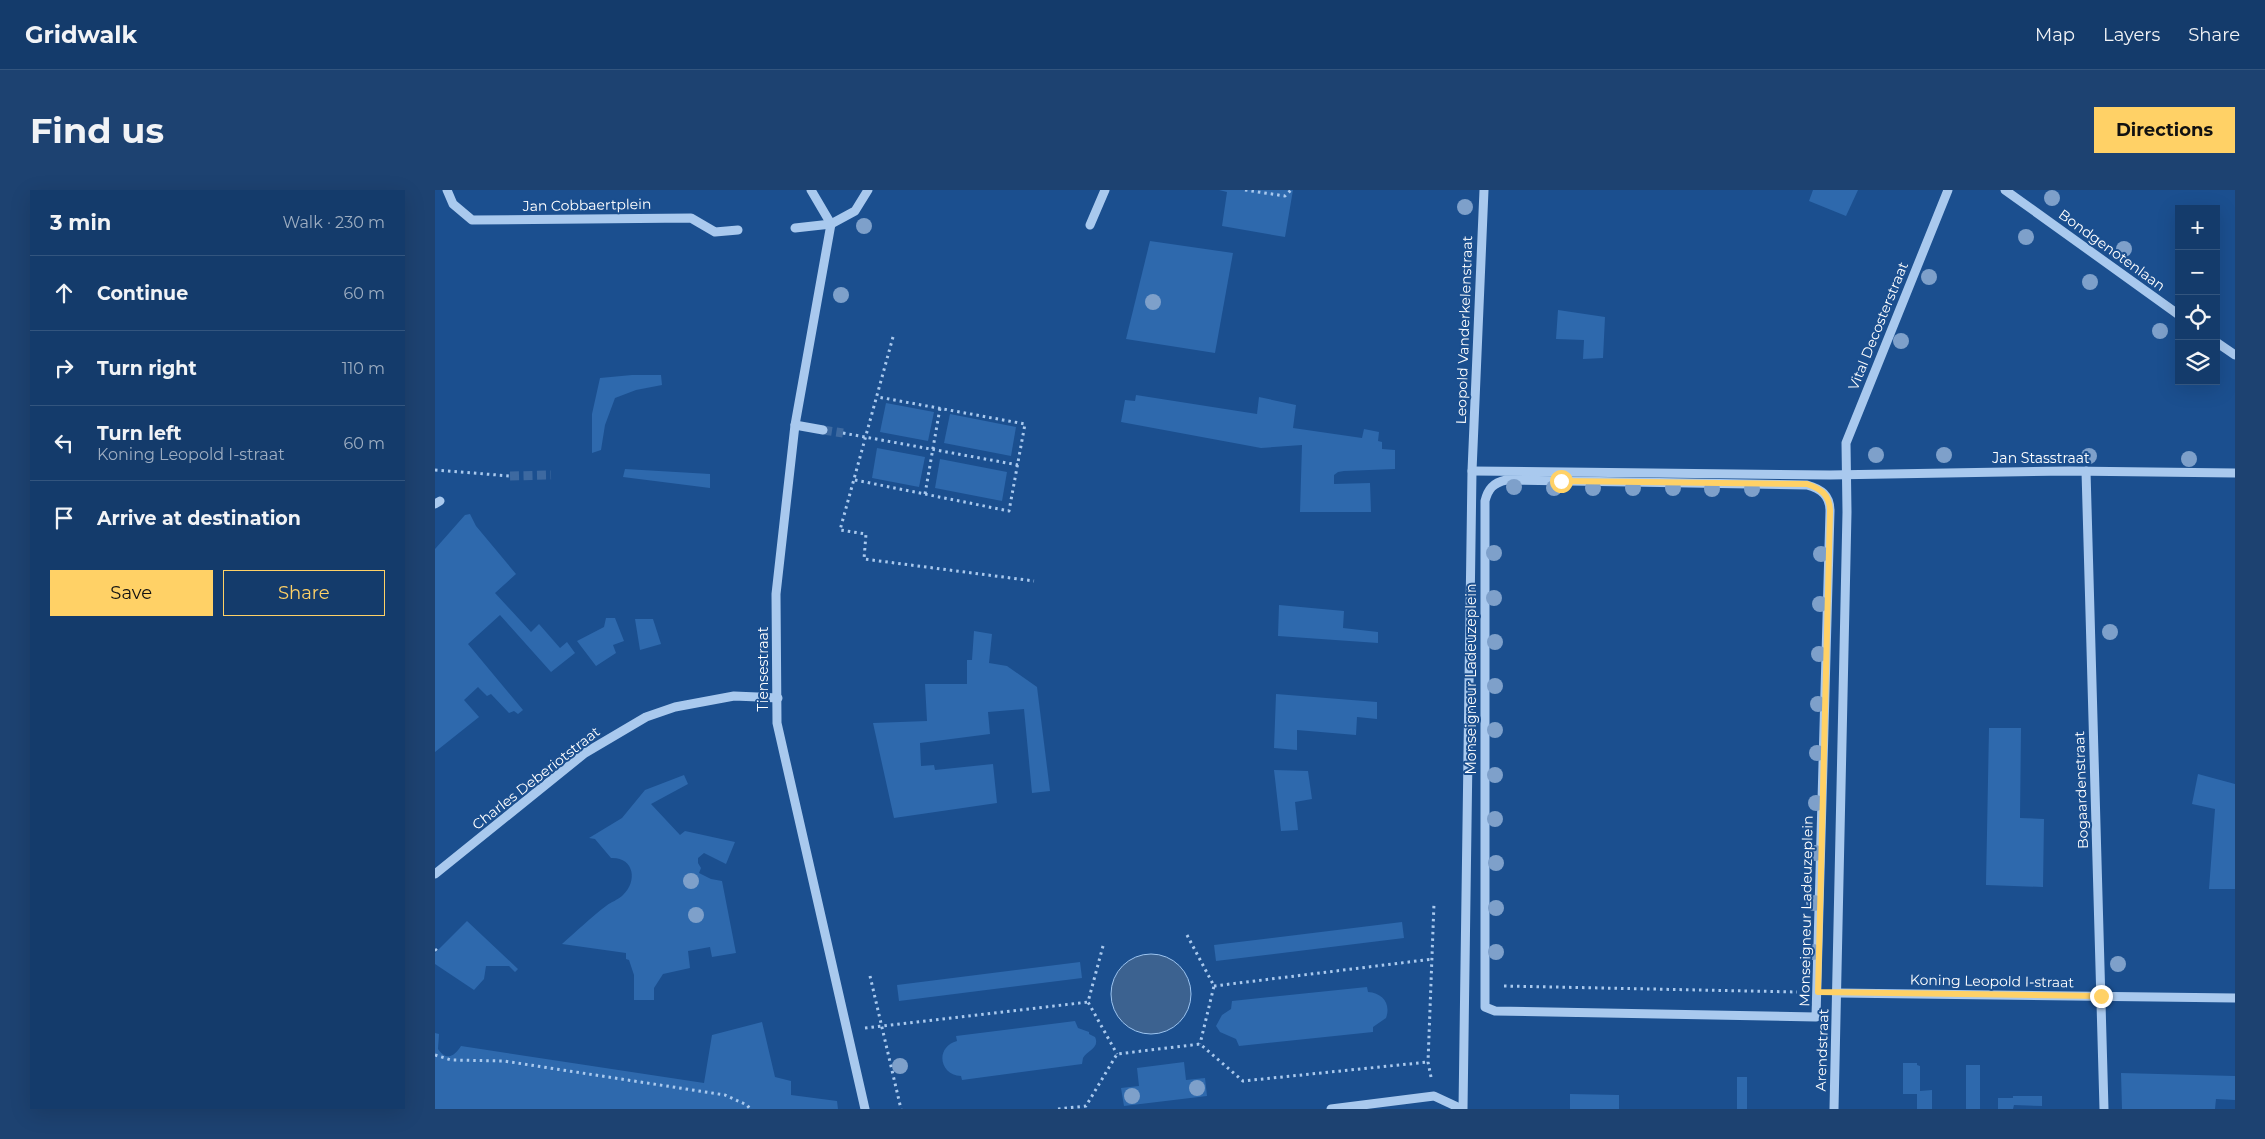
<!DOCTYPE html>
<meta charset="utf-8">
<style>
body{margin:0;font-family:Montserrat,sans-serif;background:#1d4271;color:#f1f3f6}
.controls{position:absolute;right:15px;top:15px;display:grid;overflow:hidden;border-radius:0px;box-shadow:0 5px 20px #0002}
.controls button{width:45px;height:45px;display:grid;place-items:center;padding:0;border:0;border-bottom:1px solid #33557e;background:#143b6b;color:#f1f3f6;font:25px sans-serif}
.stop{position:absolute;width:15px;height:15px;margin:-11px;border:4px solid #ffd166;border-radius:50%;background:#fff}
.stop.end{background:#ffd166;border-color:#fff;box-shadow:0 1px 5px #0008}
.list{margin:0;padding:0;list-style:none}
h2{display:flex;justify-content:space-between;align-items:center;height:65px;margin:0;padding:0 20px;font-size:21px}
h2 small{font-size:16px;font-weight:400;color:#9dadc1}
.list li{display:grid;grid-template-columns:32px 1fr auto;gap:15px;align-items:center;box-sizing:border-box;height:75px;padding:0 20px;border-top:1px solid #33557e}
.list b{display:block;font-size:19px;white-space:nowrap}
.list p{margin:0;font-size:16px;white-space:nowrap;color:#9dadc1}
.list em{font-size:16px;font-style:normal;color:#9dadc1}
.actions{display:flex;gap:10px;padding:15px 20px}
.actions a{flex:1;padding:11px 0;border:1px solid #ffd166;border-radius:0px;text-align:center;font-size:18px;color:#ffd166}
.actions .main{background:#ffd166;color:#111}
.icon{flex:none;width:28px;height:28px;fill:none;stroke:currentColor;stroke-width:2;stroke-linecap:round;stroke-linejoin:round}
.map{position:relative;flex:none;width:1800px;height:919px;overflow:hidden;border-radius:0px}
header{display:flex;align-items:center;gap:30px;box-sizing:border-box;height:70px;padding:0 25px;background:#143b6b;border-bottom:1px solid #33557e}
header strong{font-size:24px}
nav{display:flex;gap:28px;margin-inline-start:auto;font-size:18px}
.intro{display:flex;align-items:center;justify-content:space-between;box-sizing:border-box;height:120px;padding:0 30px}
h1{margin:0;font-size:35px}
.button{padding:12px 22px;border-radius:0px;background:#ffd166;color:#111;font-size:18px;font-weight:700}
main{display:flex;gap:30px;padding:0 30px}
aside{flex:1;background:#143b6b;border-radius:0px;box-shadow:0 5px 20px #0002}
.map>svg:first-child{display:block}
.green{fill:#2e69ad}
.water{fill:#3c6290;stroke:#9cc4f0}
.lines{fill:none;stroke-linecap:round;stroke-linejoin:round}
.minor-tunnel{stroke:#3d69a0;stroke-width:9;stroke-dasharray:9 4.5;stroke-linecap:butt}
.path{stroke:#a9c9ee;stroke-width:3;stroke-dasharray:2.5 4;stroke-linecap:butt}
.minor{stroke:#a9c9ee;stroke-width:9}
.tree{fill:#7ea0ca}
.route{stroke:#ffd166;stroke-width:6}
.labels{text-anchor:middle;stroke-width:4;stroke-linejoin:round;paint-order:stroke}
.street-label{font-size:14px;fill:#fff;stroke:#1b4f8f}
</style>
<header>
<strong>Gridwalk</strong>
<nav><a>Map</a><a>Layers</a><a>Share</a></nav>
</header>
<div class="intro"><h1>Find us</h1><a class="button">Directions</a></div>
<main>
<aside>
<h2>3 min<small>Walk · 230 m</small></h2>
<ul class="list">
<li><svg class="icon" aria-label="ahead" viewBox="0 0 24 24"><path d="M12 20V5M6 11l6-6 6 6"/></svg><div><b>Continue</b></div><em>60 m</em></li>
<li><svg class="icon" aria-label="right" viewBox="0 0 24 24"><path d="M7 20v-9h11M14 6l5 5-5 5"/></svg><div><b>Turn right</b></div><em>110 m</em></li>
<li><svg class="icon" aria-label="left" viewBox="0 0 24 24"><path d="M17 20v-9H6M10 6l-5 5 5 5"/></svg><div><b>Turn left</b><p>Koning Leopold I-straat</p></div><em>60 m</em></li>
<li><svg class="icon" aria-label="arrive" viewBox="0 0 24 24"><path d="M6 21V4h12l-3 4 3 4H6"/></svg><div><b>Arrive at destination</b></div></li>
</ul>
<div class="actions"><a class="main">Save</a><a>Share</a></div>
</aside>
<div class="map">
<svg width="1800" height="919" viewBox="0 0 1800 919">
<rect width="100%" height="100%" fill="#1b4f8f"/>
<g class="green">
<path d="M784,0H858L850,47L787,36L792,2Z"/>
<path d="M1378,0H1423L1411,26L1374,11Z"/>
<path d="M715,51L798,63L780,163L691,149Z"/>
<path d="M1123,120L1170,127L1168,168L1148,169L1149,150L1121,149Z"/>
<path d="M197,185H226L227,195L201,200L180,208L170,235L166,260L157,263V224L165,188Z"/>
<path d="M701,205L822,224L824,207L861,215L858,238L927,248L929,239L944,242L943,251L947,252V259L960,260V279L909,281L903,282L899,285V294L935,293L936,322H865L867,255L826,258L686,232L690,210L700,211Z"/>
<path d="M451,213L499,222L493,251L445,242Z"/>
<path d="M515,224L581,237L576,266L509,253Z"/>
<path d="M442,258L490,267L484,297L437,288Z"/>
<path d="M505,269L572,282L567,311L500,298Z"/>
<path d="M190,279L275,284V298L188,287Z"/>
<path d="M35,324L41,336L81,384L60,403L96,442L104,434L125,458L132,452L140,463L116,482L65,425L33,454L88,520L83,524L79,521L74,523L56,504L52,506L43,497L29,510L44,527L0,562V359L30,325Z"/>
<path d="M844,415L909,421L908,438L943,442V453L843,446Z"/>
<path d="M171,428H180L189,451L178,455L181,463L161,476L142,451L169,437Z"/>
<path d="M200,429H218L226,454L205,460Z"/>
<path d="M539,441L557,444L554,473L572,476L602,497L615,601L597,603L589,519L553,522L555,544L485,553L486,576L499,575L500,580L558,574L562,613L459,628L438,533L492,531L490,494H532V470H537Z"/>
<path d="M841,504L942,512V529L922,527L921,545L862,540V560L839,558Z"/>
<path d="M1554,538H1586L1585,628L1609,629L1608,697L1551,695Z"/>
<path d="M839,580L873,581L877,609L860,612L863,640L846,641Z"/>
<path d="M1763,584L1800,594V699H1774L1780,619L1757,614Z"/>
<path d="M249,585L253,594L216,614L245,645L250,641L300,652L291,674L269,663L263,668V673L266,678L264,683L276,689L287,691L301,763L277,767L275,757L253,761L255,778L228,784L219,798V810H199V785L194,770L191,769V763L127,754C141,742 156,727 171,716C176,712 183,710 188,705C203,691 199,667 176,668L160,649L154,648L187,628L210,600Z"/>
<path d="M32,731L83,779L80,782L74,776H51L49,789L39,800L0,774V763Z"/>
<path d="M967,732L969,748L781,771L779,755Z"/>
<path d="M645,772L647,788L464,811L462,795Z"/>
<path d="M932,797L933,802C948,803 956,814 951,828L938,837V842L804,856L801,849L785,842L781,836L787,825L796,819L797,811Z"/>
<path d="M640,831L643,838L654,842V844L660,847C665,858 653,860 648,868L647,874L527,890L526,886C504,885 500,857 522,851L521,846Z"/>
<path d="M327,832L340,887L356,891V905L402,911L403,919H0V843L4,844L3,859C11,871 19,867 26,856L269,893L277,845Z"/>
<path d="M749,872L751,890L770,888L772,906L689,916L686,898L704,896L702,878Z"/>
<path d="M1468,873H1482V875L1485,876V901L1497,900V919H1482V904H1468Z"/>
<rect x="1531" y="875" width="14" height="44"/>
<path d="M1686,883L1800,886V910L1781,909L1780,919H1687Z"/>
<rect x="1302" y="887" width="10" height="32"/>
<path d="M1135,904L1184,905V919H1135Z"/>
<path d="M1578,906H1607V916L1579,915L1578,919H1563V908H1578Z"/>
</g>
<circle class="water" cx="716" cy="804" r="40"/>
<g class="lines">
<g class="minor-tunnel">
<path d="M388,240L408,243"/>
<path d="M75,286L116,285"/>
</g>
<g class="path">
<path d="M810,0L850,6L856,0"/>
<path d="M458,147L405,340L431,344L429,369L599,391"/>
<path d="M408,243L583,275"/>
<path d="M0,280L75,286"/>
<path d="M420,290L574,321L590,234L443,207"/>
<path d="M490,304L505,218"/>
<path d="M752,745L779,796L765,854"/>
<path d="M668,756L653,812L682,864"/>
<path d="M0,759L2,761"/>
<path d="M435,786L466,919"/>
<path d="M779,796L998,769"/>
<path d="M1069,796L1362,802"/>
<path d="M430,838L653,812"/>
<path d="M0,865L16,870L69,871L290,905L312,915L315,919"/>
<path d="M996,887L993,872L999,713"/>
<path d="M623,919L651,916L682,864L765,854L808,891L993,872"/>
</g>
<g class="minor">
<path d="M12,0L18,14L37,30L256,28L280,42L303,40"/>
<path d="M376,0L396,34"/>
<path d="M1570,0L1744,125"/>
<path d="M396,34L360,235L341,404L342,533L430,919"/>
<path d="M655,35L670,0"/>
<path d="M360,38L396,34L420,21L433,0"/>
<path d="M1781,152L1800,165"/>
<path d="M360,235L388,240"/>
<path d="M1037,281L1395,285L1634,281L1800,283"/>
<path d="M1651,281L1669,919"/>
<path d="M1071,290L1372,295C1386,299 1395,305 1395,321L1381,827L1060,821L1050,817V311C1053,299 1058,293 1071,290Z"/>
<path d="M0,314L5,311"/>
<path d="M0,684L150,563L211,527L240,517L299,506L343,508"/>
<path d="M1403,803L1800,808"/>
<path d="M896,919L999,906L1027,919"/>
<path d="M1028,919L1037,281L1049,0"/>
<path d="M1399,919L1412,322L1411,253L1513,0"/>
</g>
</g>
<g class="tree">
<circle cx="1617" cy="8" r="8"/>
<circle cx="1030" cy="17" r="8"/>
<circle cx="429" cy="36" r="8"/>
<circle cx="1591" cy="47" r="8"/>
<circle cx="1689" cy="59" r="8"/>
<circle cx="1494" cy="87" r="8"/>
<circle cx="1655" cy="92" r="8"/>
<circle cx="406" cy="105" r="8"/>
<circle cx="718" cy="112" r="8"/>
<circle cx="1725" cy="141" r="8"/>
<circle cx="1466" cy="151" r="8"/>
<circle cx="1441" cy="265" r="8"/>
<circle cx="1509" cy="265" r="8"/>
<circle cx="1654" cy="266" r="8"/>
<circle cx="1754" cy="269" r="8"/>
<circle cx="1079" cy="297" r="8"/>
<circle cx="1119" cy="298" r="8"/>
<circle cx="1158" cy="298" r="8"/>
<circle cx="1198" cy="298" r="8"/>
<circle cx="1238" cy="298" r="8"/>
<circle cx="1277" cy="299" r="8"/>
<circle cx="1317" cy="299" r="8"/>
<circle cx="1059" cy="363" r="8"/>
<circle cx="1386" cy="364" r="8"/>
<circle cx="1059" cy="408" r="8"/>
<circle cx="1385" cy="414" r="8"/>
<circle cx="1675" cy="442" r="8"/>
<circle cx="1060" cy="452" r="8"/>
<circle cx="1384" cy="464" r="8"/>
<circle cx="1060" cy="496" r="8"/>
<circle cx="1383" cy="514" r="8"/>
<circle cx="1060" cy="540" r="8"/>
<circle cx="1382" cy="563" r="8"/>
<circle cx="1060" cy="585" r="8"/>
<circle cx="1381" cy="613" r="8"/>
<circle cx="1060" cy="629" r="8"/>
<circle cx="1380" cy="663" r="8"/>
<circle cx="1061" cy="673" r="8"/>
<circle cx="256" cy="691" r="8"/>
<circle cx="1379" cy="713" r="8"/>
<circle cx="1061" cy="718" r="8"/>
<circle cx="261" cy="725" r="8"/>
<circle cx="1061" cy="762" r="8"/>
<circle cx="1378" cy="762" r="8"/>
<circle cx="1683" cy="774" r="8"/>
<circle cx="465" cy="876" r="8"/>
<circle cx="762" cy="898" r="8"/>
<circle cx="697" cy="906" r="8"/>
</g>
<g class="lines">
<path class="route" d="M1126,291L1372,294C1386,299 1395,305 1395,321L1383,802L1666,806"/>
</g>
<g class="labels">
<g class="street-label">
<text transform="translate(152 15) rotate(-1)" y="5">Jan Cobbaertplein</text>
<text transform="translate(1677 60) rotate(36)" y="5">Bondgenotenlaan</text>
<text transform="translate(1443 136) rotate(-68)" y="5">Vital Decosterstraat</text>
<text transform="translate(1029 140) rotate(-88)" y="5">Leopold Vanderkelenstraat</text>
<text x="1606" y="273">Jan Stasstraat</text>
<text transform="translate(328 479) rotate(-90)" y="5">Tiensestraat</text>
<text transform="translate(1036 489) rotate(-90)" y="5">Monseigneur Ladeuzeplein</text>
<text transform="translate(101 588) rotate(-38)" y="5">Charles Deberiotstraat</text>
<text transform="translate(1646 600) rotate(-92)" y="5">Bogaardenstraat</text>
<text transform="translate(1371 721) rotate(-89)" y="5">Monseigneur Ladeuzeplein</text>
<text transform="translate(1557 791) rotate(1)" y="5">Koning Leopold I-straat</text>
<text transform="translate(1387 860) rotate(-88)" y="5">Arendstraat</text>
</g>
</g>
</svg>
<div class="controls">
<button>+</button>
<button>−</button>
<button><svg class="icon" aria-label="locate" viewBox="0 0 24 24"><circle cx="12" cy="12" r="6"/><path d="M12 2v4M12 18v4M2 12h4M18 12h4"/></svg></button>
<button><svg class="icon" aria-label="layers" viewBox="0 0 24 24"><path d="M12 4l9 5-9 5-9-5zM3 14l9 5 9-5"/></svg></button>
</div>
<div class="stop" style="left:1126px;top:291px"></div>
<div class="stop end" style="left:1666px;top:806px"></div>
</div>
</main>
